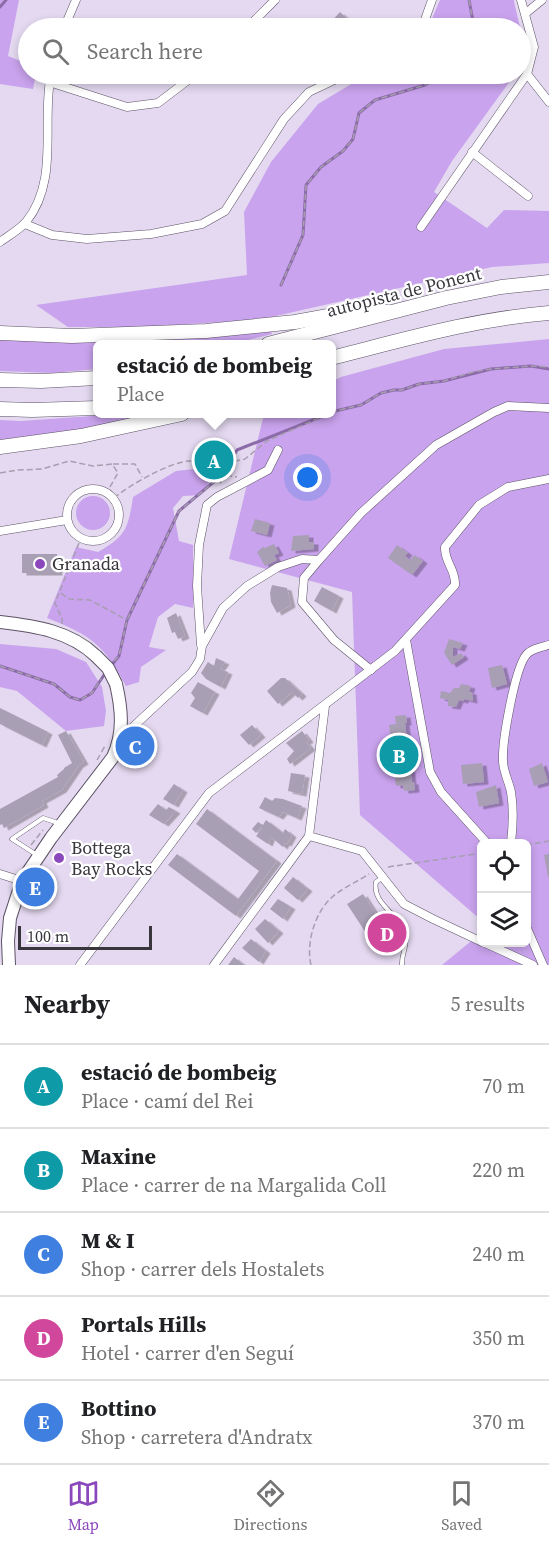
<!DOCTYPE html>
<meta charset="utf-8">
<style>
body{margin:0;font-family:"Source Serif 4",serif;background:#f2f2f2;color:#202124}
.controls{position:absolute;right:18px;bottom:18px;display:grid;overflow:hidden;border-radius:9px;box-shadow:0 3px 9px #0003}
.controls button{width:54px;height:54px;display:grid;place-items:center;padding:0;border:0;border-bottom:2px solid #e0e0e0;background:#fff;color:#202124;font:30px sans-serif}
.scale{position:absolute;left:18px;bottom:15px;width:134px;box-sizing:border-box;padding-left:6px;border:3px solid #39353d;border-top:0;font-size:16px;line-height:21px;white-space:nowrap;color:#39353d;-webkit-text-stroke:4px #fff;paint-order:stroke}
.you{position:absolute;left:308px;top:478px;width:21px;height:21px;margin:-15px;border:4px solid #fff;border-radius:50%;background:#1a73e8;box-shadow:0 0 0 9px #1a73e833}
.badge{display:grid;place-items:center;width:39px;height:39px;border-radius:50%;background:#8b48bd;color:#fff;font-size:20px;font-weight:700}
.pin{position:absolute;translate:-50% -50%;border:3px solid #fff;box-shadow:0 2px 6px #0006}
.popup{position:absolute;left:93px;top:340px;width:243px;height:78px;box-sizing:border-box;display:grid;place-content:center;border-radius:9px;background:#fff;filter:drop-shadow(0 2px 4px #0005);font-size:20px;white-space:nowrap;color:#757577}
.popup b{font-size:22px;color:#202124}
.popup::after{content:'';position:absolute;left:50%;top:100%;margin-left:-12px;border:12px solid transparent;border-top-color:#fff}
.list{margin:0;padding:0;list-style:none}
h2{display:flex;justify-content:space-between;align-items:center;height:78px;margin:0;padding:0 24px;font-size:26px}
h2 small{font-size:20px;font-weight:400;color:#757577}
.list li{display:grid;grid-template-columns:39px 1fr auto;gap:18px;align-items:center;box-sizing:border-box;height:84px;padding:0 24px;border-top:2px solid #e0e0e0}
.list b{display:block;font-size:22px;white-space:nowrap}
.list p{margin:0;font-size:20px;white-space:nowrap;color:#757577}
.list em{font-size:20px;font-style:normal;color:#757577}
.icon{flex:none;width:33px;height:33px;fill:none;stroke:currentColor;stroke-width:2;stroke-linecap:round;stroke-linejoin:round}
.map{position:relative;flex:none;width:549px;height:965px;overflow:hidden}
.search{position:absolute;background:#fff;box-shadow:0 3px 9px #0003;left:18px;right:18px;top:18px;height:66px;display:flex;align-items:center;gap:15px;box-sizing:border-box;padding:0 21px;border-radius:33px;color:#757577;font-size:22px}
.sheet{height:498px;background:#fff}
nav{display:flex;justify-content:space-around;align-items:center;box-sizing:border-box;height:84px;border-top:2px solid #e0e0e0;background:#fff;font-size:16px;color:#757577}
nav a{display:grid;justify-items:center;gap:3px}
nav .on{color:#8b48bd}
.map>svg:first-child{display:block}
.green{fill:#c9a3ed}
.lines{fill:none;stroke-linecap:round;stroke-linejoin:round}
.stream{stroke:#8c6ca8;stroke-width:3}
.building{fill:#a99fb4;filter:url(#shadow)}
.service-casing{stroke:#5c5265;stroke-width:5}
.minor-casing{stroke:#5c5265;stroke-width:9}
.primary-casing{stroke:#5c5265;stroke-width:14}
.motorway-casing{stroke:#5c5265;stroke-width:15}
.path{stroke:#a79eb0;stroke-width:1.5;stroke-dasharray:6 3;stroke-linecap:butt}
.service{stroke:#fff;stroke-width:4}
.minor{stroke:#fff;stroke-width:8}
.primary{stroke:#fff;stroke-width:12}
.motorway{stroke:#fff;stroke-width:14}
.primary-bridge-casing{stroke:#5c5265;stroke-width:14;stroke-linecap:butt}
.primary-bridge{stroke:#fff;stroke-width:12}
.poi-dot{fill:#8b48bd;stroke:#fff;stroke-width:2}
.labels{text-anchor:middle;stroke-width:4.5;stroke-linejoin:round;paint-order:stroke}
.street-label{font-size:18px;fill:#39353d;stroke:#fff}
.poi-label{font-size:18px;fill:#39353d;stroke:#fff;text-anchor:start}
</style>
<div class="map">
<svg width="549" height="965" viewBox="0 0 549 965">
<defs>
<filter id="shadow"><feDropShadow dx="4.5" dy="2.5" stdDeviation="0" flood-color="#0004"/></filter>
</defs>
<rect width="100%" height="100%" fill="#e4d9f0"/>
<g class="green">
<path d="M0,0H19L8,56L28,64V74H36L33,89L0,84Z"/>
<path d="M440,0H514V2L527,56L521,65L520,28H428Z"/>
<path d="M368,74H515L452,161L434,192L487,228L504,210L549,211V263L492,267L258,320L138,327H68L36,305L247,275L244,212L271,162L318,104Z"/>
<path d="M271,331L272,334L232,344H97V369L52,373L0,371V337Z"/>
<path d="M549,339V965H442L481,933L482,942H526V843H482L481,920L360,815L352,592L229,559L264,414H331V382L341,377L444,349Z"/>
<path d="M120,414H157L91,428L0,440V420L21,421Z"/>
<path d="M212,467L211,479L201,495L183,496L173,508L179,541L193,545V608L175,604L158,617L149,647L166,650L141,667L139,682L126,686C103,644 92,636 47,618L76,547L98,552C126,536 128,529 133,497L176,471Z"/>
<circle cx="93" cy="513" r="17"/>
<path d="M0,644L56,649L86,662L102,687L106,711L104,726L66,731L17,691L0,687Z"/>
</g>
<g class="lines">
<g class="stream">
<path d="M469,0L473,21L472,28"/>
<path d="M0,7L6,0"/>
<path d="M281,285L303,235L306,185L321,167L343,151L353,139L359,113L375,100L425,85L440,74"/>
<path d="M331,412L361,405L381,393L394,390H402L419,384L444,381L491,369L531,366L549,369"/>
<path d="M0,666L54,684L70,697L80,700L92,693L106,672"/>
<path d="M110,667L119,656L127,620L179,511L222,475L237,450L328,414"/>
</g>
</g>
<g class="building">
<path d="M340,12L354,25L351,28H330L327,26Z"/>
<path d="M255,519L270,523L267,535L251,531Z"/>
<path d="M309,535V542H314V549L291,551L293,536Z"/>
<path d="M274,544L279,553L274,555L277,560L265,566L257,552L263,547L265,548Z"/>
<path d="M397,545L408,553L405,556L410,560L415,555L423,561L412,575L388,558Z"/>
<path d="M22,554H57L58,573H22Z"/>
<path d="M272,585L287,588L291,605L277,613L271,602L270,593Z"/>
<path d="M322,587L339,596L332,611L314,601Z"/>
<path d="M176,613L185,636L178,639L175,632L172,633L167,618Z"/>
<path d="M449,639L463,643L460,649L453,647V657L461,653L464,657L452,665L444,653Z"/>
<path d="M216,658L225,662L220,669L228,672L221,687L206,679L201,673L208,662L214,666Z"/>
<path d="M502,665L507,684L492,688L488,668Z"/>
<path d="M281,678H285L302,694L298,698L292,692L278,704L267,691Z"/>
<path d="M198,682L215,692L203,713L190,706L195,698L191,693Z"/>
<path d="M461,684L471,686L469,692H472L473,701L464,699V701L459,700L456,707L448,706V700L440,698L441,691L450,693L454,688H459Z"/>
<path d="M0,708L48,732L42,745L0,724Z"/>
<path d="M406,715L407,723H405L412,782H414L415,790L404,791L403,785L396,786L393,761L390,762L388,749L392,748L389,725L396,724L395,716Z"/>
<path d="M252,725L261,735L249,745L240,735Z"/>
<path d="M66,731L84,762L79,765L62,790L42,801L44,805L4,828L2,824L0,825V809L58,777L57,775L64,769V768L72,763L58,735Z"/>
<path d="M302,731L309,740L306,742L311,748L290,764L287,759L294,751L286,743Z"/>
<path d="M482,763L484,782L463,784L461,765Z"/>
<path d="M542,763L548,782L534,786L529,769Z"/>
<path d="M291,773L305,775L302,794L288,791Z"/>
<path d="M174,784L183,790L174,805L163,799Z"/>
<path d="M496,785L499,803L479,807L476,792Z"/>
<path d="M265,797L272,801L275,798L283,799L302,806L297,818L283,812L279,817L259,808Z"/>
<path d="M158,804L166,810L169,807L176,811L164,824L149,815Z"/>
<path d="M207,809L277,861L236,916L168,865L177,854L238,899L259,871L196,824Z"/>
<path d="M266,820L283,833L285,829L292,835L287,844L285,843L283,847L271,837L268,844L256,836L262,829L261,827L256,833L252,829L258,822L263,825Z"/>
<path d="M549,854V877H548L544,855Z"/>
<path d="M293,877L308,889L298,900L284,888Z"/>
<path d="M363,894L378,917L401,933L386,950L364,930L347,904Z"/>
<path d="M278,899L291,907L283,919L270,909Z"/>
<path d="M265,919L279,931L268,943L255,929Z"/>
<path d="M251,939L266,951L259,962L242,948Z"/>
<path d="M234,957L244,965H228Z"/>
</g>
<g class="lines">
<defs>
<g id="service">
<path d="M37,855L12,839L43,818L58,823"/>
<path d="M383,877L376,882C372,902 395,912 403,929C410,945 401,952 402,965"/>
</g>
<g id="minor">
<path d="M521,0L534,47L527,74L549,102"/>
<path d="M526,13L542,0"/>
<path d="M64,28L76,0"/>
<path d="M247,28L275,0"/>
<path d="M422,28L432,0"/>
<path d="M49,82L127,107L158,103L196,74"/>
<path d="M472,152L528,196"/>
<path d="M25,224L52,235L87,239L151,234L202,224L225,211L284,119L309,92L347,74"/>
<path d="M421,227L527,74"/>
<path d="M0,242C8,236 19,230 26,222C60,180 41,122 51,74"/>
<circle cx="93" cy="515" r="26"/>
<path d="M0,531L67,520"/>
<path d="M319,560L304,578L302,602L334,640L371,670"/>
<path d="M406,640L430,772L441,792L487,843"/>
<path d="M201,645L197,586L199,545L207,505L217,497L268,470L278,450"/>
<path d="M120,739L192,672L200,659L202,646L223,608L247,586L278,567L302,559L319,560L361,513L436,445L494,412L508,406L549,408"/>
<path d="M309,836L362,851L404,904L433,919L482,942"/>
<path d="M511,843C513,826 514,810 511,792C509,782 503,771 503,761C502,743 515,664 528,653C534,648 541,647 549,645"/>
<path d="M0,874L22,881"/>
<path d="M526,926L543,965"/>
<path d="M483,942L533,965"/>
<path d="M80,965L209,793L395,651L455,585C456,569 444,562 445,547L479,505L508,487L549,479"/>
<path d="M214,965L309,836L325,706"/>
</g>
<g id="primary">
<path d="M0,622C35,626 70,631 96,656"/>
<path d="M9,965L8,941L10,918L22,881L51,838L113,757C124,733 122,710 116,684"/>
</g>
<g id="motorway">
<path d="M0,333L72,336L206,331L295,322L367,309L388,312"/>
<path d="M268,344L446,298L501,287L549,282"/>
<path d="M331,358C403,340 474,319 549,313"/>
<path d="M0,380L41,381L97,378"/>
<path d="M0,409L32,410L97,408"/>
<path d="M0,447L81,436L182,414"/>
</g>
</defs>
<use href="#service" class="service-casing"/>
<use href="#minor" class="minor-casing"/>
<use href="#primary" class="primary-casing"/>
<use href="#motorway" class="motorway-casing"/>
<g class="path">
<path d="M469,0L473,21L472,28"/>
<path d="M281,285L303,235L306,185L321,167L343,151L353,139L359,113L375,100L425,85L440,74"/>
<path d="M331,412L361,405L381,393L394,390H402L419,384L444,381L473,372L491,369L531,366L549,367"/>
<path d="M113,464H135L142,477"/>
<path d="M0,473L18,470L42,469L69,461L93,466L112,464L118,473L107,492"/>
<path d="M222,475L236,461L245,459L267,441L328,414"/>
<path d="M114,498C128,486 171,461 190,461C197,461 205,463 213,464L215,470L222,475L220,485"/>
<path d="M61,593L69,599L90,600L127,620"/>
<path d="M62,624V619L55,603L81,538"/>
<path d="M114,661L119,656L127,620L179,511L222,475L237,477"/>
<path d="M0,666L54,684L70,697L80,700L92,693L101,679"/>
<path d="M97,760L105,746"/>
<path d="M31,845L43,830"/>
<path d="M526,845L549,841"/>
<path d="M388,867L482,853"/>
<path d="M311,965C306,944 314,915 330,899C340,889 357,882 369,874"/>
</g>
<use href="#service" class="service"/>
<use href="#minor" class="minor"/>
<use href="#primary" class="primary"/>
<use href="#motorway" class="motorway"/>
<defs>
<path id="primary-bridge" d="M96,656L108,668L116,684"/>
</defs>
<use href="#primary-bridge" class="primary-bridge-casing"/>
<use href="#primary-bridge" class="primary-bridge"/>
</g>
<g class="poi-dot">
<circle cx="40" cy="564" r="6"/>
<circle cx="59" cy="858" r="6"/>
</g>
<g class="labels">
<g class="street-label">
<text transform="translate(404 292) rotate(-14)" y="6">autopista de Ponent</text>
</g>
<g class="poi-label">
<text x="52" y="570">Granada</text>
<text x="71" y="854">Bottega<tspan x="71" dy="21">Bay Rocks</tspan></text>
</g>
</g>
</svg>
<div class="controls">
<button><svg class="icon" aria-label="locate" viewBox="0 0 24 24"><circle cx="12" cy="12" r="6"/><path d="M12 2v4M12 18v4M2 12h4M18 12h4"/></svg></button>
<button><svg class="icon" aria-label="layers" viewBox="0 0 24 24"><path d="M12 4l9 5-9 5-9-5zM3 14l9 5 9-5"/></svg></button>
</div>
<div class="scale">100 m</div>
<div class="you"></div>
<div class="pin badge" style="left:214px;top:460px;background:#0f9aa8">A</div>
<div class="popup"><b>estació de bombeig</b>Place</div>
<div class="pin badge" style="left:399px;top:755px;background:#0f9aa8">B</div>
<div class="pin badge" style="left:135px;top:746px;background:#3f7fe0">C</div>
<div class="pin badge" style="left:387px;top:933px;background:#d1479c">D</div>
<div class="pin badge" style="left:35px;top:887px;background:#3f7fe0">E</div>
<div class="search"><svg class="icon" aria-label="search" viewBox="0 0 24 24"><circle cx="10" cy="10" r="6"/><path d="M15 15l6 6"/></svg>Search here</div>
</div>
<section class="sheet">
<h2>Nearby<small>5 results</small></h2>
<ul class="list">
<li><span class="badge" style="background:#0f9aa8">A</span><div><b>estació de bombeig</b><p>Place · camí del Rei</p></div><em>70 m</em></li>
<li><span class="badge" style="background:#0f9aa8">B</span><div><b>Maxine</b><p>Place · carrer de na Margalida Coll</p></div><em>220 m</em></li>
<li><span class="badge" style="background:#3f7fe0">C</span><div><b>M &amp; I</b><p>Shop · carrer dels Hostalets</p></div><em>240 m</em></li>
<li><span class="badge" style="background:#d1479c">D</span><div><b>Portals Hills</b><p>Hotel · carrer d'en Seguí</p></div><em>350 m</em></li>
<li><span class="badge" style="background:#3f7fe0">E</span><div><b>Bottino</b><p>Shop · carretera d'Andratx</p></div><em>370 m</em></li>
</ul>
</section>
<nav>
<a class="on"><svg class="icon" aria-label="map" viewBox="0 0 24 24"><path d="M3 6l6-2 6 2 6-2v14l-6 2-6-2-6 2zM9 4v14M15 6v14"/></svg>Map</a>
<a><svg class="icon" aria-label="directions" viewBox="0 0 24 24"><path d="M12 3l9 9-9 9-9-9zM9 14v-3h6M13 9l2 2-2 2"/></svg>Directions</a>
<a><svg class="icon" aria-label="saved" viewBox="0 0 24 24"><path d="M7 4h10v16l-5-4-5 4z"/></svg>Saved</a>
</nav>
